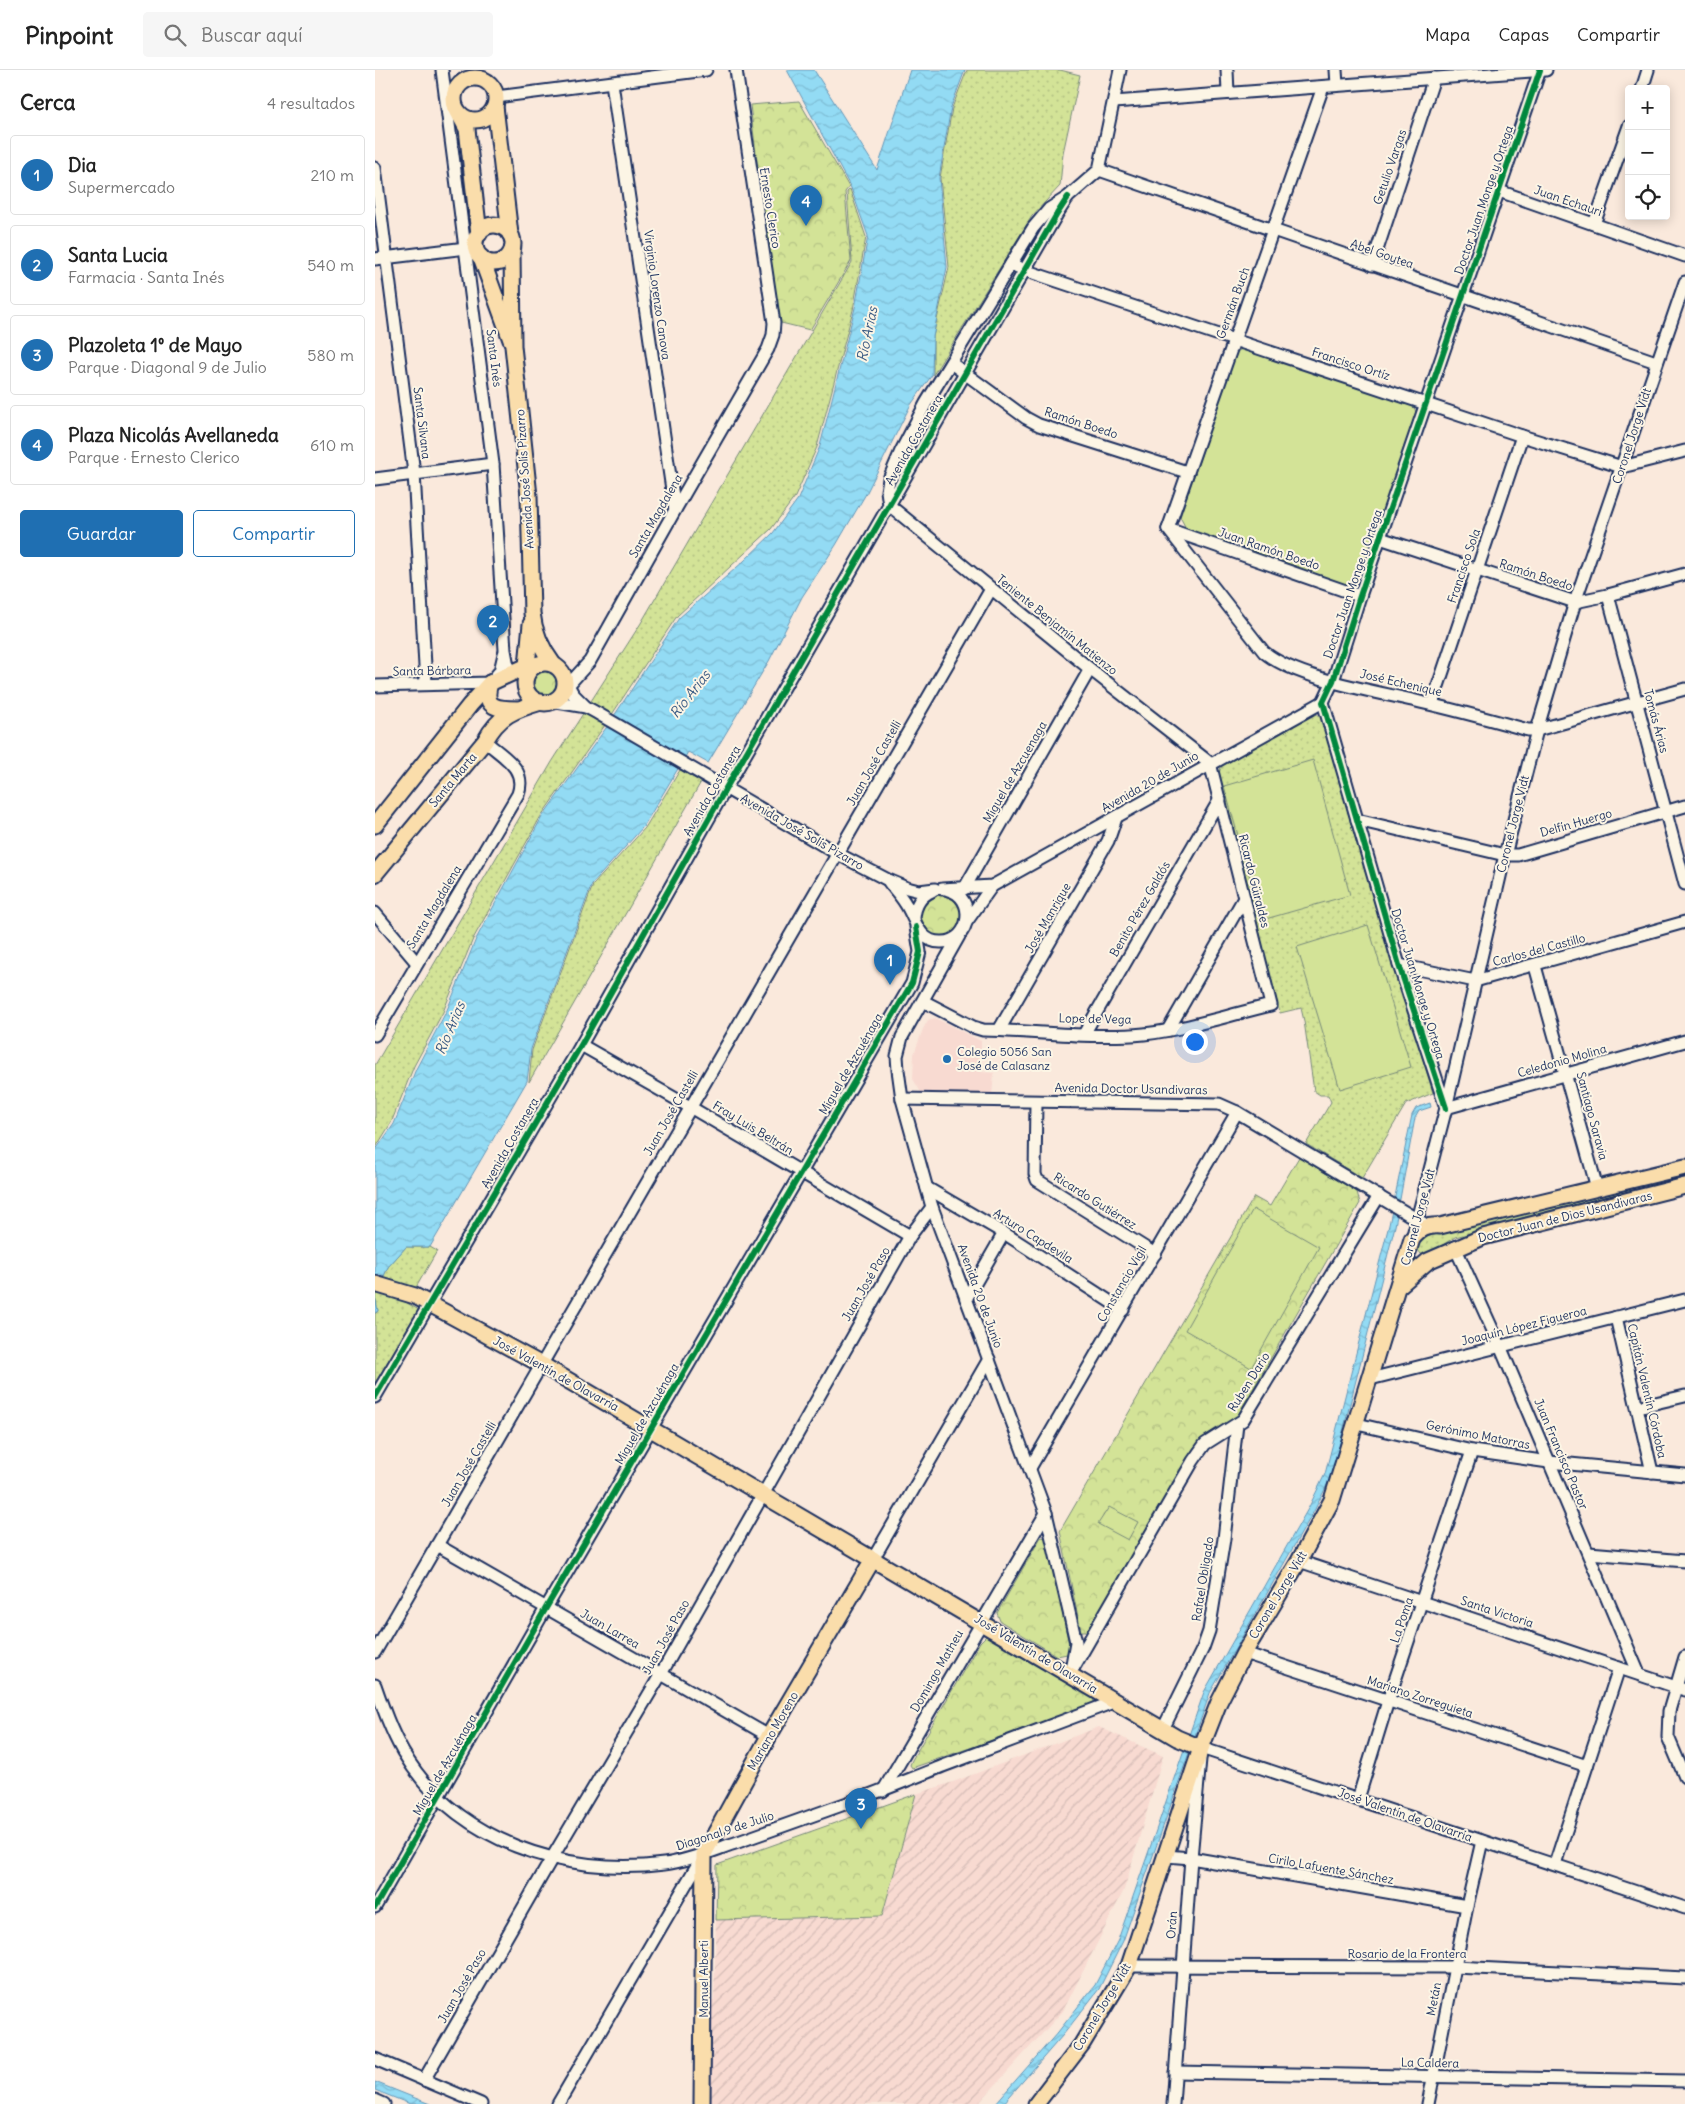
<!DOCTYPE html>
<html lang="es">
<meta charset="utf-8">
<style>
body{margin:0;font-family:Delius,sans-serif;background:#f6f6f6;color:#222}
.controls{position:absolute;right:15px;top:15px;display:grid;overflow:hidden;border-radius:5px;box-shadow:0 2px 12px #0003}
.controls button{width:45px;height:45px;display:grid;place-items:center;padding:0;border:0;border-bottom:1px solid #e0e0e0;background:#fff;color:#222;font:25px sans-serif}
.you{position:absolute;left:819px;top:971px;width:18px;height:18px;margin:-12px;border:4px solid #fff;border-radius:50%;background:#1a73e8;box-shadow:0 0 0 8px #1a73e833}
.badge{display:grid;place-items:center;width:32px;height:32px;border-radius:50%;background:#1f6fb2;color:#fff;font-size:16px;font-weight:700}
.pin{position:absolute;translate:-50% -41px;filter:drop-shadow(0 1px 2px #0008)}
.pin::after{content:'';position:absolute;top:26px;width:18px;height:15px;background:inherit;clip-path:polygon(0 0,100% 0,50% 100%)}
.list{margin:0;padding:0;list-style:none}
h2{display:flex;justify-content:space-between;align-items:center;height:65px;margin:0;padding:0 20px;font-size:21px}
h2 small{font-size:16px;font-weight:400;color:#767676}
.list li{display:grid;grid-template-columns:32px 1fr auto;gap:15px;align-items:center;box-sizing:border-box;height:80px;margin:0 10px 10px;padding:0 10px;border:1px solid #e0e0e0;border-radius:5px}
.list b{display:block;font-size:19px;white-space:nowrap}
.list p{margin:0;font-size:16px;white-space:nowrap;color:#767676}
.list em{font-size:16px;font-style:normal;color:#767676}
.actions{display:flex;gap:10px;padding:15px 20px}
.actions a{flex:1;padding:11px 0;border:1px solid #1f6fb2;border-radius:5px;text-align:center;font-size:18px;color:#1f6fb2}
.actions .main{background:#1f6fb2;color:#fff}
.icon{flex:none;width:28px;height:28px;fill:none;stroke:currentColor;stroke-width:2;stroke-linecap:round;stroke-linejoin:round}
.map{position:relative;flex:none;width:1310px;height:2034px;overflow:hidden}
header{display:flex;align-items:center;gap:30px;box-sizing:border-box;height:70px;padding:0 25px;background:#fff;border-bottom:1px solid #e0e0e0}
header strong{font-size:24px}
nav{display:flex;gap:28px;margin-inline-start:auto;font-size:18px}
.search{width:350px;height:45px;background:#f6f6f6;display:flex;align-items:center;gap:12px;box-sizing:border-box;padding:0 18px;border-radius:5px;color:#767676;font-size:19px}
main{display:flex}
aside{flex:1;background:#fff}
.map>svg:first-child{display:block}
.built{fill:#f8dad1}
.industrial{fill:url(#industrial-furrows)}
.grass{fill:url(#grass-dots);stroke:#77897a}
.park{fill:url(#park-crowns);stroke:#77897a}
.pitch{fill:#d3e397;stroke:#77897a}
.water{fill:url(#water-waves);stroke:#6396b8}
.lines{fill:none;stroke-linecap:round;stroke-linejoin:round}
.minor-casing{stroke:#1b2f5e;stroke-width:15}
.major-casing{stroke:#1b2f5e;stroke-width:19}
.minor{stroke:#fcf5e5;stroke-width:11}
.major{stroke:#faddab;stroke-width:15}
.cycleway-casing{stroke:#fcf5e5;stroke-width:9}
.cycleway{stroke:#00873e;stroke-width:6}
.poi-dot{fill:#1f6fb2;stroke:#fcf5e5;stroke-width:2}
.labels{text-anchor:middle;stroke-width:4;stroke-linejoin:round;paint-order:stroke}
.street-label{font-size:12px;fill:#1b2f5e;stroke:#fcf5e5}
.poi-label{font-size:12px;fill:#1b2f5e;stroke:#fcf5e5;text-anchor:start}
.water-label{font-size:14px;font-style:italic;fill:#395a84;stroke:#fcf5e5}
</style>
<header>
<strong>Pinpoint</strong>
<div class="search"><svg class="icon" aria-label="search" viewBox="0 0 24 24"><circle cx="10" cy="10" r="6"/><path d="M15 15l6 6"/></svg>Buscar aquí</div>
<nav><a>Mapa</a><a>Capas</a><a>Compartir</a></nav>
</header>
<main>
<aside>
<h2>Cerca<small>4 resultados</small></h2>
<ul class="list">
<li><span class="badge">1</span><div><b>Dia</b><p>Supermercado</p></div><em>210 m</em></li>
<li><span class="badge">2</span><div><b>Santa Lucia</b><p>Farmacia · Santa Inés</p></div><em>540 m</em></li>
<li><span class="badge">3</span><div><b>Plazoleta 1° de Mayo</b><p>Parque · Diagonal 9 de Julio</p></div><em>580 m</em></li>
<li><span class="badge">4</span><div><b>Plaza Nicolás Avellaneda</b><p>Parque · Ernesto Clerico</p></div><em>610 m</em></li>
</ul>
<div class="actions"><a class="main">Guardar</a><a>Compartir</a></div>
</aside>
<div class="map">
<svg width="1310" height="2034" viewBox="0 0 1310 2034">
<defs>
<pattern id="industrial-furrows" width="10" height="10" patternUnits="userSpaceOnUse" patternTransform="scale(1.25)"><rect width="10" height="10" fill="#f8dad1"/><path d="M-1 1l2-2M0 10L10 0M9 11l2-2" fill="none" stroke="#d4bbb6"/></pattern>
<pattern id="grass-dots" width="8" height="8" patternUnits="userSpaceOnUse" patternTransform="scale(1.25)"><rect width="8" height="8" fill="#d3e397"/><path d="M2 2h.1M6 6h.1" fill="none" stroke="#b5c385" stroke-width="1.8" stroke-linecap="round"/></pattern>
<pattern id="park-crowns" width="20" height="18" patternUnits="userSpaceOnUse" patternTransform="scale(1.25)"><rect width="20" height="18" fill="#d3e397"/><path d="M2 6a3 3 0 1 1 6 0M12 15a3 3 0 1 1 6 0" fill="none" stroke="#b5c385"/></pattern>
<pattern id="water-waves" width="16" height="10" patternUnits="userSpaceOnUse" patternTransform="scale(1.25)"><rect width="16" height="10" fill="#93dbf4"/><path d="M0 5q4-4 8 0t8 0" fill="none" stroke="#7ebcd4"/></pattern>
</defs>
<rect width="100%" height="100%" fill="#fae9dc"/>
<filter id="ink" filterUnits="userSpaceOnUse"><feTurbulence type="fractalNoise" baseFrequency=".02" numOctaves="2"/><feDisplacementMap in="SourceGraphic" scale="10" xChannelSelector="R" yChannelSelector="G"/><feConvolveMatrix kernelMatrix="1 2 1 2 8 2 1 2 1" color-interpolation-filters="sRGB"/></filter>
<g filter="url(#ink)">
<path class="built" d="M560,948L606,971V1002L619,1003L617,1026L547,1024L538,1009L539,984L548,959L553,950Z"/>
<path class="industrial" d="M724,1657L788,1686L749,1820L688,1941L603,2034H327L329,1931H339L341,1850L507,1846L541,1724L578,1712Z"/>
<g class="grass">
<path d="M592,0H685L705,5L688,83L685,116L657,146L558,305V267L574,197L565,108L577,38Z"/>
<path d="M475,119L491,167L478,240L442,377L420,427L396,459L302,546L228,658L166,746L98,869L68,942L39,996L16,1053L0,1079V995L177,692L266,553L477,192L472,122Z"/>
<path d="M938,643L945,646L1058,1023L1031,1034L987,1108L931,1074L956,1032L953,1025H945L939,1021L929,951L926,938L905,943L843,705L847,695Z"/>
<path d="M305,700L326,712L154,1012L157,980L218,815L270,758Z"/>
<path d="M1310,1104V1110L1080,1167L1052,1185L1046,1184L1043,1180L1044,1172L1050,1167Z"/>
<path d="M31,1177H55L62,1181L32,1233L44,1240L0,1313V1244L3,1241L0,1226L13,1197Z"/>
</g>
<g class="park">
<path d="M424,31L474,117L470,122L476,191L435,260L402,252L375,35Z"/>
<circle cx="171" cy="613" r="14"/>
<path d="M568,824L576,826L587,837L588,854L573,869L550,864C544,843 539,826 568,824Z"/>
<path d="M924,1087L982,1122L985,1133L862,1347L819,1377L714,1561H706L685,1461L879,1127L895,1136Z"/>
<path d="M666,1467L672,1468L695,1580L692,1584L682,1586L625,1551L622,1543Z"/>
<path d="M611,1566L618,1568L717,1626L719,1631L716,1636L537,1698L535,1695L537,1690L605,1572Z"/>
<path d="M541,1724L507,1846L341,1850L342,1795Z"/>
</g>
<g class="pitch">
<path d="M871,277L1038,335L1041,342L984,512L974,516L812,460L805,447L861,282Z"/>
<path d="M938,690L975,825L887,850L849,716Z"/>
<path d="M993,855L1036,997L965,1019L922,877Z"/>
<path d="M878,1139L944,1177L876,1298L810,1260Z"/>
<path d="M734,1437L763,1452L753,1470L723,1454Z"/>
</g>
<g class="water">
<path d="M412,0H439L502,100L535,0H590L576,37L564,108L572,197L558,267L557,305L535,336L492,422L461,475L427,527L394,591L333,693L313,682L268,757L217,814L156,979L152,1011L55,1177H31L13,1197L0,1226L3,1241L0,1243V1081L19,1054L41,999L72,940L101,869L167,747L231,658L304,548L369,491L398,463L423,429L445,376L480,238L493,166L476,118Z"/>
<path d="M1055,1033L1056,1037L1044,1041L1040,1048L1020,1156L957,1405L939,1441L835,1623L748,1871L724,1919L688,1965L628,2034H620L683,1962L720,1915L743,1870L829,1622L934,1437L950,1404L1014,1155L1037,1045L1041,1038Z"/>
<path d="M0,2012L55,2034H35L0,2020Z"/>
</g>
<g class="lines">
<defs>
<g id="minor">
<path d="M67,0L118,394L130,580L133,596L140,602"/>
<path d="M852,0L853,23"/>
<path d="M961,0L962,15"/>
<path d="M237,13L300,440"/>
<path d="M1267,19L1273,0"/>
<path d="M121,27L331,0"/>
<path d="M739,32L1171,0"/>
<path d="M0,98L39,403L51,613"/>
<path d="M724,100L1281,292"/>
<path d="M1124,121L1310,186"/>
<path d="M1219,154L1254,56"/>
<path d="M0,189L91,178L102,181"/>
<path d="M636,194L649,200L1147,366L1247,397L1310,381"/>
<path d="M997,195L1059,8"/>
<path d="M576,293L651,348L664,355L812,402"/>
<path d="M0,409L118,394"/>
<path d="M514,435L715,599L835,693L896,935C854,945 812,959 769,964C718,969 660,961 608,960L598,957L548,931"/>
<path d="M514,435L512,421L514,409L526,381L551,333L658,158L674,139L693,127L724,100L745,0"/>
<path d="M793,459L889,582C921,609 1004,622 1045,632C1081,640 1117,650 1153,660H1162L1310,619"/>
<path d="M793,459L948,17"/>
<path d="M793,459L985,526"/>
<path d="M1005,468L1200,532L1233,525L1310,504"/>
<path d="M1233,525L1310,814"/>
<path d="M188,606L198,624L211,637"/>
<path d="M0,616L115,613L125,601L129,584"/>
<path d="M187,622L215,591L300,440L393,279L398,265L399,253L361,0"/>
<path d="M176,631L211,637L222,643L463,784L513,810L532,818L544,821L560,819"/>
<path d="M1057,634L1147,366"/>
<path d="M982,750L1130,785H1143L1310,736"/>
<path d="M514,812C519,819 526,826 530,833C541,849 543,873 567,872C596,872 602,827 573,820"/>
<path d="M567,819L617,816L948,632"/>
<path d="M589,819L715,599"/>
<path d="M0,843L42,893"/>
<path d="M539,848C540,836 545,826 557,821"/>
<path d="M592,851L617,816"/>
<path d="M584,866L527,967L522,986L523,1000L527,1029L557,1137L671,1443L701,1572L695,1605"/>
<path d="M1024,895L1100,911L1310,852"/>
<path d="M1160,896L1222,1118"/>
<path d="M624,960L733,771L741,748"/>
<path d="M793,960L869,828"/>
<path d="M709,964L845,729"/>
<path d="M0,965L143,724C152,698 128,687 110,671"/>
<path d="M206,975L315,1037L535,1166"/>
<path d="M527,1029L844,1034L862,1042L1048,1153"/>
<path d="M661,1032L660,1104L662,1110L780,1184"/>
<path d="M1071,1038L1024,895L948,632L958,611L985,526L1165,0"/>
<path d="M1071,1038L1310,971"/>
<path d="M552,1118L629,1163L748,1240"/>
<path d="M1037,1169L1071,1038L1130,785L1162,660L1200,532L1310,212"/>
<path d="M1080,1177L1125,1276L1264,1604"/>
<path d="M591,1229L629,1163"/>
<path d="M1241,1247L1277,1402"/>
<path d="M995,1309L1310,1230"/>
<path d="M0,1327L206,975L351,718L682,144L693,127"/>
<path d="M1263,1337L1310,1326"/>
<path d="M982,1354L1097,1381L1174,1392L1310,1405"/>
<path d="M655,1398L862,1042"/>
<path d="M62,1475L394,1666"/>
<path d="M1214,1483L1310,1491"/>
<path d="M498,1489L614,1289"/>
<path d="M924,1491L1310,1620"/>
<path d="M0,1582L616,519"/>
<path d="M869,1583L1212,1696"/>
<path d="M1310,1587L1294,1641L1293,1667L1310,1707"/>
<path d="M699,1597L818,1391L830,1374L868,1350L1004,1126"/>
<path d="M0,1615C8,1638 16,1661 28,1682C80,1771 191,1807 289,1794C314,1791 339,1780 363,1772C397,1760 430,1748 464,1736C499,1724 533,1710 568,1696C626,1674 684,1653 741,1631"/>
<path d="M788,1659L828,1578L834,1561L849,1469L862,1354"/>
<path d="M508,1721L671,1443"/>
<path d="M983,1729L1013,1631L1097,1381"/>
<path d="M791,1786L816,1788L1092,1836"/>
<path d="M1180,1794L1244,1598"/>
<path d="M0,1837L171,1538L537,913L545,882L541,857"/>
<path d="M754,1896L1080,1897L1310,1908"/>
<path d="M0,1989L106,2034"/>
<path d="M800,2002L1310,2011"/>
<path d="M49,2010L177,1788L286,1604L535,1166L557,1137"/>
<path d="M0,2030L9,2034"/>
<path d="M183,2034L328,1785"/>
<path d="M798,2034L816,1788L826,1678L1310,1838"/>
<path d="M1053,2034L1092,1836L1107,1771"/>
</g>
<g id="major">
<circle cx="100" cy="29" r="21"/>
<path d="M120,36L135,164"/>
<path d="M83,42L92,59L104,164"/>
<circle cx="119" cy="174" r="19"/>
<path d="M137,180L138,276L154,426L157,543C159,563 166,578 178,594"/>
<path d="M106,187L136,270"/>
<circle cx="170" cy="613" r="20"/>
<path d="M151,606L156,554"/>
<path d="M115,613C107,639 123,639 144,639"/>
<path d="M0,755L95,635L115,613L150,597L160,595"/>
<path d="M0,804L110,671C124,645 139,640 166,632"/>
<path d="M0,1214L40,1226L167,1295L802,1668L826,1678"/>
<path d="M1025,1215L1053,1191L1108,1167L1310,1116"/>
<path d="M327,2034L329,1784L394,1666L498,1489"/>
<path d="M661,2034L707,1974L754,1896L826,1678L844,1632L869,1583L924,1491L957,1430L1037,1169C1045,1159 1052,1155 1065,1156L1310,1097"/>
</g>
</defs>
<use href="#minor" class="minor-casing"/>
<use href="#major" class="major-casing"/>
<use href="#minor" class="minor"/>
<use href="#major" class="major"/>
<defs>
<g id="cycleway">
<path d="M1071,1038L1024,895L948,632L958,611L985,526L1165,0"/>
<path d="M0,1327L206,975L351,718L682,144L693,127"/>
<path d="M0,1837L171,1538L537,913L545,882L541,857"/>
</g>
</defs>
<use href="#cycleway" class="cycleway-casing"/>
<use href="#cycleway" class="cycleway"/>
</g>
</g>
<circle class="poi-dot" cx="572" cy="989" r="5"/>
<g class="labels">
<g class="street-label">
<text transform="translate(1015 97) rotate(-71)" y="4">Getulio Vargas</text>
<text transform="translate(1109 130) rotate(-71)" y="4">Doctor Juan Monge y Ortega</text>
<text transform="translate(1193 131) rotate(19)" y="4">Juan Echauri</text>
<text transform="translate(395 138) rotate(81)" y="4">Ernesto Clerico</text>
<text transform="translate(1007 184) rotate(19)" y="4">Abel Goytea</text>
<text transform="translate(282 225) rotate(82)" y="4">Virginio Lorenzo Canova</text>
<text transform="translate(858 233) rotate(-70)" y="4">Germán Buch</text>
<text transform="translate(119 288) rotate(83)" y="4">Santa Inés</text>
<text transform="translate(976 294) rotate(18)" y="4">Francisco Ortíz</text>
<text transform="translate(47 353) rotate(83)" y="4">Santa Silvana</text>
<text transform="translate(706 353) rotate(18)" y="4">Ramón Boedo</text>
<text transform="translate(1257 366) rotate(-72)" y="4">Coronel Jorge Vidt</text>
<text transform="translate(539 370) rotate(-60)" y="4">Avenida Costanera</text>
<text transform="translate(150 409) rotate(-94)" y="4">Avenida José Solís Pizarro</text>
<text transform="translate(281 446) rotate(-60)" y="4">Santa Magdalena</text>
<text transform="translate(894 479) rotate(19)" y="4">Juan Ramón Boedo</text>
<text transform="translate(1089 496) rotate(-71)" y="4">Francisco Sola</text>
<text transform="translate(1161 505) rotate(18)" y="4">Ramón Boedo</text>
<text transform="translate(978 514) rotate(-71)" y="4">Doctor Juan Monge y Ortega</text>
<text transform="translate(682 555) rotate(39)" y="4">Teniente Benjamín Matienzo</text>
<text transform="translate(57 601) rotate(-1)" y="4">Santa Bárbara</text>
<text transform="translate(1026 613) rotate(13)" y="4">José Echenique</text>
<text transform="translate(1281 651) rotate(75)" y="4">Tomás Árias</text>
<text transform="translate(499 693) rotate(-60)" y="4">Juan José Castelli</text>
<text transform="translate(640 702) rotate(-60)" y="4">Miguel de Azcuenaga</text>
<text transform="translate(78 710) rotate(-50)" y="4">Santa Marta</text>
<text transform="translate(775 712) rotate(-30)" y="4">Avenida 20 de Junio</text>
<text transform="translate(337 721) rotate(-60)" y="4">Avenida Costanera</text>
<text transform="translate(1201 753) rotate(-16)" y="4">Delfín Huergo</text>
<text transform="translate(1138 754) rotate(-76)" y="4">Coronel Jorge Vidt</text>
<text transform="translate(427 762) rotate(30)" y="4">Avenida José Solís Pizarro</text>
<text transform="translate(879 811) rotate(76)" y="4">Ricardo Güiraldes</text>
<text transform="translate(59 837) rotate(-59)" y="4">Santa Magdalena</text>
<text transform="translate(765 839) rotate(-60)" y="4">Benito Pérez Galdós</text>
<text transform="translate(673 848) rotate(-60)" y="4">José Manrique</text>
<text transform="translate(1164 880) rotate(-15)" y="4">Carlos del Castillo</text>
<text transform="translate(1043 914) rotate(73)" y="4">Doctor Juan Monge y Ortega</text>
<text transform="translate(720 949) rotate(1)" y="4">Lope de Vega</text>
<text transform="translate(1187 991) rotate(-16)" y="4">Celedonio Molina</text>
<text transform="translate(476 994) rotate(-60)" y="4">Miguel de Azcuénaga</text>
<text transform="translate(756 1019) rotate(1)" y="4">Avenida Doctor Usandivaras</text>
<text transform="translate(296 1043) rotate(-60)" y="4">Juan José Castelli</text>
<text transform="translate(1217 1046) rotate(75)" y="4">Santiago Saravia</text>
<text transform="translate(378 1058) rotate(31)" y="4">Fray Luis Beltrán</text>
<text transform="translate(135 1073) rotate(-60)" y="4">Avenida Costanera</text>
<text transform="translate(720 1131) rotate(32)" y="4">Ricardo Gutiérrez</text>
<text transform="translate(1043 1147) rotate(-75)" y="4">Coronel Jorge Vidt</text>
<text transform="translate(1190 1147) rotate(-14)" y="4">Doctor Juan de Dios Usandivaras</text>
<text transform="translate(658 1166) rotate(32)" y="4">Arturo Capdevila</text>
<text transform="translate(491 1214) rotate(-60)" y="4">Juan José Paso</text>
<text transform="translate(747 1214) rotate(-60)" y="4">Constancio Vigil</text>
<text transform="translate(605 1226) rotate(70)" y="4">Avenida 20 de Junio</text>
<text transform="translate(1149 1256) rotate(-14)" y="4">Joaquín López Figueroa</text>
<text transform="translate(181 1304) rotate(29)" y="4">José Valentín de Olavarría</text>
<text transform="translate(874 1312) rotate(-58)" y="4">Ruben Dario</text>
<text transform="translate(1272 1321) rotate(77)" y="4">Capitán Valentín Córdoba</text>
<text transform="translate(272 1344) rotate(-60)" y="4">Miguel de Azcuénaga</text>
<text transform="translate(1103 1365) rotate(11)" y="4">Gerónimo Matorras</text>
<text transform="translate(1186 1384) rotate(67)" y="4">Juan Francisco Pastor</text>
<text transform="translate(94 1394) rotate(-60)" y="4">Juan José Castelli</text>
<text transform="translate(828 1509) rotate(-81)" y="4">Rafael Obligado</text>
<text transform="translate(903 1525) rotate(-59)" y="4">Coronel Jorge Vidt</text>
<text transform="translate(1122 1542) rotate(18)" y="4">Santa Victoria</text>
<text transform="translate(1027 1550) rotate(-71)" y="4">La Poma</text>
<text transform="translate(235 1559) rotate(30)" y="4">Juan Larrea</text>
<text transform="translate(291 1567) rotate(-61)" y="4">Juan José Paso</text>
<text transform="translate(661 1584) rotate(31)" y="4">José Valentín de Olavarría</text>
<text transform="translate(562 1601) rotate(-60)" y="4">Domingo Matheu</text>
<text transform="translate(1045 1627) rotate(18)" y="4">Mariano Zorreguieta</text>
<text transform="translate(398 1661) rotate(-60)" y="4">Mariano Moreno</text>
<text transform="translate(70 1695) rotate(-60)" y="4">Miguel de Azcuénaga</text>
<text transform="translate(1030 1745) rotate(19)" y="4">José Valentín de Olavarría</text>
<text transform="translate(350 1761) rotate(-18)" y="4">Diagonal 9 de Julio</text>
<text transform="translate(956 1799) rotate(10)" y="4">Cirilo Lafuente Sánchez</text>
<text transform="translate(797 1855) rotate(-86)" y="4">Orán</text>
<text x="1032" y="1888">Rosario de la Frontera</text>
<text transform="translate(329 1909) rotate(-90)" y="4">Manuel Alberti</text>
<text transform="translate(87 1916) rotate(-60)" y="4">Juan José Paso</text>
<text transform="translate(1059 1929) rotate(-79)" y="4">Metán</text>
<text transform="translate(727 1937) rotate(-59)" y="4">Coronel Jorge Vidt</text>
<text transform="translate(1055 1993) rotate(1)" y="4">La Caldera</text>
</g>
<g class="poi-label">
<text x="582" y="986">Colegio 5056 San<tspan x="582" dy="14">José de Calasanz</tspan></text>
</g>
<g class="water-label">
<text transform="translate(492 264) rotate(-78)" y="5">Río Arias</text>
<text transform="translate(315 624) rotate(-52)" y="5">Río Arias</text>
<text transform="translate(75 958) rotate(-67)" y="5">Río Arias</text>
</g>
</g>
</svg>
<div class="controls">
<button>+</button>
<button>−</button>
<button><svg class="icon" aria-label="locate" viewBox="0 0 24 24"><circle cx="12" cy="12" r="6"/><path d="M12 2v4M12 18v4M2 12h4M18 12h4"/></svg></button>
</div>
<div class="you"></div>
<div class="pin badge" style="left:515px;top:915px">1</div>
<div class="pin badge" style="left:118px;top:576px">2</div>
<div class="pin badge" style="left:486px;top:1759px">3</div>
<div class="pin badge" style="left:431px;top:156px">4</div>
</div>
</main>
